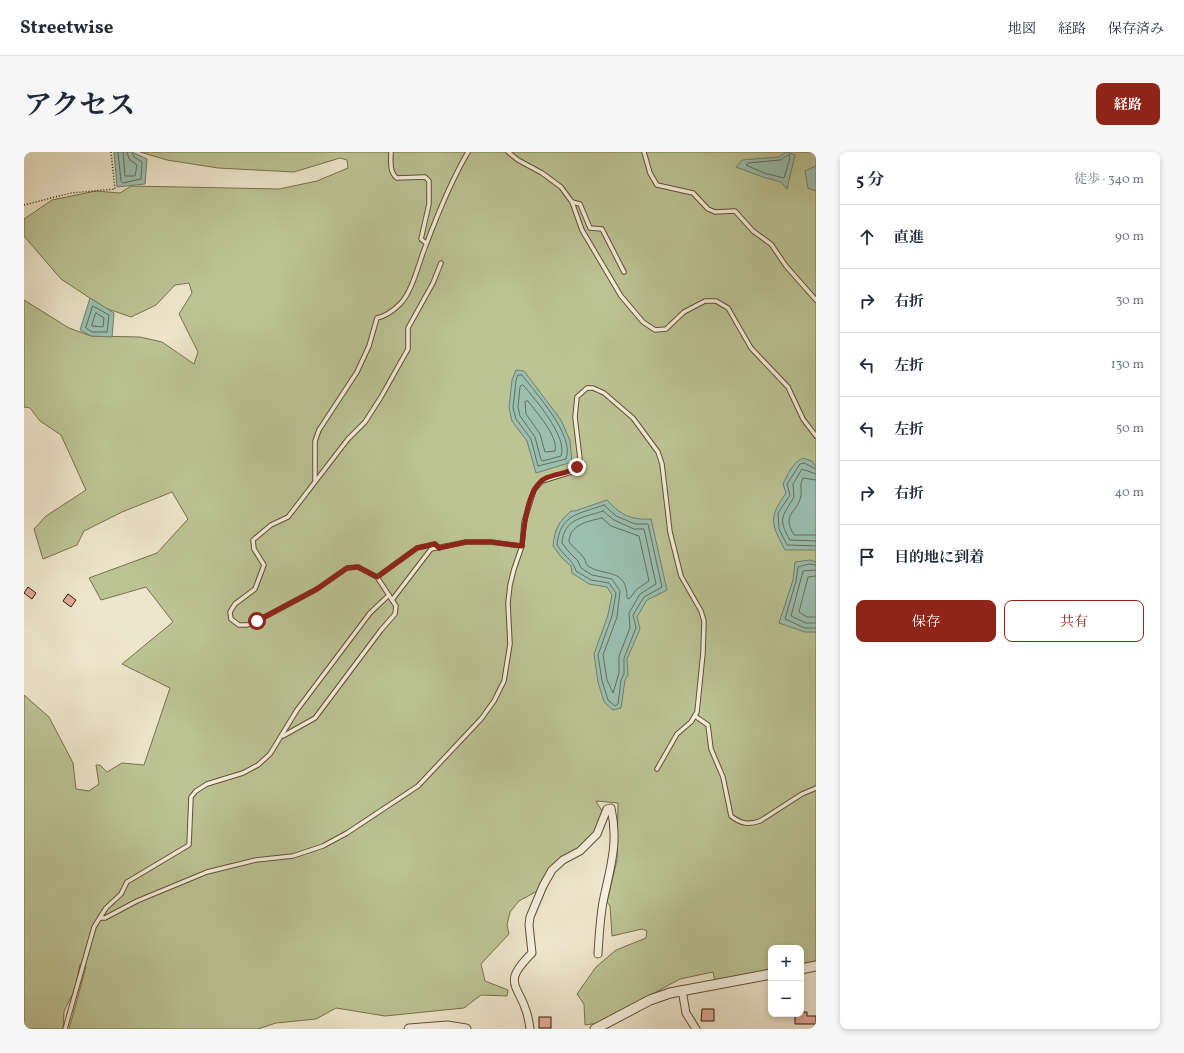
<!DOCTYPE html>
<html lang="ja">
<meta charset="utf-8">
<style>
body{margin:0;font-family:Vollkorn,"Noto Serif JP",serif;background:#f6f6f7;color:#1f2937}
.controls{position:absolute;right:12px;bottom:12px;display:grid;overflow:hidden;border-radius:8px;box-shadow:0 2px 6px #0003}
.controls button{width:36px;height:36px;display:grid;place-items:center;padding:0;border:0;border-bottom:1px solid #e0e1e3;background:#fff;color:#1f2937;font:20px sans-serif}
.stop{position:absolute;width:12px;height:12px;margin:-9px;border:3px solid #8f2418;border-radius:50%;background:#fff}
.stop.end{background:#8f2418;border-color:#fff;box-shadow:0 1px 4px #0008}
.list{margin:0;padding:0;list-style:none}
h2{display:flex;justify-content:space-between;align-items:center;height:52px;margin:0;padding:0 16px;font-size:17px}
h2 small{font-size:13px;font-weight:400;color:#747a83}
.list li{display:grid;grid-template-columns:26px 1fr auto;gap:12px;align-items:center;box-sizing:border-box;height:64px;padding:0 16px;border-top:1px solid #e0e1e3}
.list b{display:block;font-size:15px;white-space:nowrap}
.list em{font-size:13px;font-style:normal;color:#747a83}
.actions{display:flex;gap:8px;padding:12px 16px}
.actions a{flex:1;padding:9px 0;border:1px solid #8f2418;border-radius:8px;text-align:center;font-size:14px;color:#8f2418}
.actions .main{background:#8f2418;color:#fff}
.icon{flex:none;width:22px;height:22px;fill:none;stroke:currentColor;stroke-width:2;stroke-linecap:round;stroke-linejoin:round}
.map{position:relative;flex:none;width:792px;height:877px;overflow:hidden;border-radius:8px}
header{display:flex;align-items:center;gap:24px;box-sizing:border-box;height:56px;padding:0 20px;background:#fff;border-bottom:1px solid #e0e1e3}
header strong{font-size:19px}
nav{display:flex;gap:22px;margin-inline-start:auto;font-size:14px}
.intro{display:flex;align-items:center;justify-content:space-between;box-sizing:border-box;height:96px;padding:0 24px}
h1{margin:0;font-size:28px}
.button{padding:10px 18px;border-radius:8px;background:#8f2418;color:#fff;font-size:14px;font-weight:700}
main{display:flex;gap:24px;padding:0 24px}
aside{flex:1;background:#fff;border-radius:8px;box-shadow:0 2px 6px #0003}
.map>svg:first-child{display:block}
.green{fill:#bcc495;stroke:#79704a}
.water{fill:#9bc0b2;stroke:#737e6b}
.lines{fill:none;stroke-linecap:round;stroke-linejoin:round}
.shore{stroke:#686e59;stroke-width:1}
.building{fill:#e1a999;stroke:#361b00}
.service-casing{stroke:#644e33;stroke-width:5.5}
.minor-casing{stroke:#644e33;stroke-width:9}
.tertiary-casing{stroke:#644e33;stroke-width:11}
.path{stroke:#361b00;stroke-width:1.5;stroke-dasharray:1 2;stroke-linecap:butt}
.service{stroke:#f4efde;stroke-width:3.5}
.minor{stroke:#f4efde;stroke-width:7}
.tertiary{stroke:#f4efde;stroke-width:9}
.route{stroke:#8f2418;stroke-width:5}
</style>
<header>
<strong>Streetwise</strong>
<nav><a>地図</a><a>経路</a><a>保存済み</a></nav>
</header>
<div class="intro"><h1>アクセス</h1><a class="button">経路</a></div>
<main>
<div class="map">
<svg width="792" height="877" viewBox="0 0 792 877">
<rect width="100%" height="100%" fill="#eee6cc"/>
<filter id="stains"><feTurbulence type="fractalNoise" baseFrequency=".005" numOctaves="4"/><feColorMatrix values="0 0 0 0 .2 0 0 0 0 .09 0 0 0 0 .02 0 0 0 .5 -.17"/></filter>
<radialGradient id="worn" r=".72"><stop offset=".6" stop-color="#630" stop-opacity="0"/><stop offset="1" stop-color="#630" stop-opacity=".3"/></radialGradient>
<path class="green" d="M116,0H792V810L777,813V796H747V818L691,829L689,820L656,827L575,871L561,873L560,852L553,842L572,815L592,798L622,786L623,779L618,777L588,784L586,754L583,750L593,708L594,651L572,649L578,659L577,670L573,681L555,699L538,707L515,738L495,749L486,760L483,773L485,782L457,812L461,829L484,838L483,844L457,843L440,856L361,864L312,856L292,867L252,871L234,877H45L62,815L56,812L51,837L40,859L39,877H0V543L25,565L49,611L52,637L65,639L75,632L72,613H76L83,620L98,611L120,613L146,536L98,512L149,470L122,435L77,448L65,426L133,401L164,367L148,340L98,360L60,379L53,393L19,407L10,377L22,364L62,338L37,283L16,269L6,256L0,255V148L45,176L67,184L116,185L138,190L170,212L174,200L155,162L168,141L165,131L151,133L132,153L107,165L81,156L37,127L0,84V67L28,48L72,39L96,41L107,34L255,37L293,29L324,16L323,8L316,6L270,20L194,16L143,8Z"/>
<g class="water">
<path d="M90,0H108L123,7L121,32L93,35Z"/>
<path d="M762,0L771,3L763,37L757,30L739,25L712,15L718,8L755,5Z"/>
<path d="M792,14V39L784,36L781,19Z"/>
<path d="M66,146L90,161L88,185L67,184L56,178Z"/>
<path d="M492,218L500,219L537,268L546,289L548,310L512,321L503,289L488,269L485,256L488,228Z"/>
<path d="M779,306L788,309L792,315V398H761C747,371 744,367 762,341L759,332C764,322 769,310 779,306Z"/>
<path d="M583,348C597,363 606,368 627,367L643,438L623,448L613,465L616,477L603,507L604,523L601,528L597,556L589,558L580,550L574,530L570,502L584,463L588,443L583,435L565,432L548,421L547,414L538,406L529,394C531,376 534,371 547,359H551Z"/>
<path d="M786,408L792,410V480H781L755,471L769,428L771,410Z"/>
</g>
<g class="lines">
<g class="shore">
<path d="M94,0L97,29L99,31L117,27L118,10L110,5L108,0"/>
<path d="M99,0L101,24H111L113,13L105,7L103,0"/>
<path d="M765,3L766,6L760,26L740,21L722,13L724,11L756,8Z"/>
<path d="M69,154L85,163L83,180H68L62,176Z"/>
<path d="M72,161L80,166L79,175L68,174Z"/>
<path d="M494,223H498C512,242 551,283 542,307L514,314L507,287L492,267L489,256L492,229Z"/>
<path d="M499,233C511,247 544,285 537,304L519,309L517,308L511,285L496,264L494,255L496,235Z"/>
<path d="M504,249C512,260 535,285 531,299L521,300L516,282L502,262L501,250Z"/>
<path d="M792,317L780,311L776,312L763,332L766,343L754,361L755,377L763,393L792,394"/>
<path d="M792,322L778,317L769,332L770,345C759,364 753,366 766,388L792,389"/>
<path d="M792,328L779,326C775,333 778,337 777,344C773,362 757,361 770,383H792"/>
<path d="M580,353L592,364L611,372H624L638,435L620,445L609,463L612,476L600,506V522L597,528L594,552L591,554L584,548L578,529L574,503L588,464L592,441L585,431L567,428L552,419C549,408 539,403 533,393C536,362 555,362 580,353Z"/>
<path d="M579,359L590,368L610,377H620L632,432L616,442L605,461L606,476L595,504V521L589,541L583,528L579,503L593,465L596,439L588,427L568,423L557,416L554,409L545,400L538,391C540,366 559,366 579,359Z"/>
<path d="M578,366L587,374L615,384L625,429L613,437L605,447L603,446C603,415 580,425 564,414C561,411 562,409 560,406C556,400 549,396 545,390C545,373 564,369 578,366Z"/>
<path d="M792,413L785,412L774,415L772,429L761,467L781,476H792"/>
<path d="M792,418L779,419L767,464L782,471H792"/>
<path d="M792,424L784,425L775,460L783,465H792"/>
</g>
</g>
<g class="building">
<path d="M4,435L12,441L8,447L0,441Z"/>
<path d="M44,442L52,448L47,455L39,449Z"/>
<path d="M678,857H690V869H677Z"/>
<path d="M777,860H783V864H792V872H771V862H777Z"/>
<rect x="515" y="865" width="12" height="11"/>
</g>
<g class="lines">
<defs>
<g id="service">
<path d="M367,0C367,9 365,20 373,26L401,25L405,29V52L397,87L402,91"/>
<path d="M484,0L494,8L518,21L537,35L548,50L558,78L597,144L619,170L631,178L642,177L660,160L681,149H692L704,156L727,196L764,235L779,267L792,284"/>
<path d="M620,0L626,21L633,33L669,41L684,57L691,60L711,59L729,79L747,92L762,114L792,148"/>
<path d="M548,50L556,52L566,76L578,77L600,120"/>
<path d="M291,328V289L295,278L333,220L345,194L353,166C362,164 370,158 376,152C389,139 395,109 402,93C414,61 427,29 444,0"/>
<path d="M353,425L393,396L411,392L415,396"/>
<path d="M368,448L407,397L442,390H467L498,394"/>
<path d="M671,564L684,573L687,597L699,625L707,664C717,672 725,673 736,669L778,642L792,636"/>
<path d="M259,584L291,566L357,478L371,462L372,454L353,425L334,415L323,416L293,437L233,469L223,473H215L207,467L206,460L211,452L231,437L240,413L230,397L229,388L247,373L264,365L324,287L341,270L357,245L384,197V176L409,131L417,111"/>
<path d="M76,766H81L113,749L183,720L232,708L269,704L299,694L323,681L394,634L457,567L470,549L480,529L486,492L484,451L486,433L490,417L498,394L500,370L506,351L510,338L518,329L547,320L553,315L556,307L551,265L553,245L563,236H569L580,241L609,266L634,300L638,312L646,380L657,424L677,459L680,469L679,501L673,560L667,570L653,582L633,617"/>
<path d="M41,877L70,775L82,756L97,742L103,730L165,693L167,645L172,639L183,632L219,621L234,613L246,602L273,558L346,461L365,443"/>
</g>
<g id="minor">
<path d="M658,838L662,861L672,877"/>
<path d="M506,877C505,870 504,862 501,856C498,844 486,833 492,821C496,813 502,807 508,801L505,773L506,765L519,734L528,718L539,708L556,699L573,682L583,657L587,656C595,691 586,716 579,750C576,767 575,785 574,802"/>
</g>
<g id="tertiary">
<path d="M777,817L792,814"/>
<path d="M385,877L423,874L442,877"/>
<path d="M571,877L626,848L646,841L747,822"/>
</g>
</defs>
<use href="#service" class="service-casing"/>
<use href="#minor" class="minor-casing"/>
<use href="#tertiary" class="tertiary-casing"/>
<path class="path" d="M0,53L47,41L91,37L87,0"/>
<use href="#service" class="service"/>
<use href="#minor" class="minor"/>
<use href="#tertiary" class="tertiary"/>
</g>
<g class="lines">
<path class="route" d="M233,469L293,437L323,416L334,415L353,425L393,396L411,392L415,396L442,390H467L498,394C500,375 503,335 522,326C533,321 544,322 553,315"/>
</g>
<rect width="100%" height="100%" filter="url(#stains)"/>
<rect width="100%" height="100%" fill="url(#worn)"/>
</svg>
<div class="controls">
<button>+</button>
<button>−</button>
</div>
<div class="stop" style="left:233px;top:469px"></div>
<div class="stop end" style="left:553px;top:315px"></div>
</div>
<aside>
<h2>5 分<small>徒歩 · 340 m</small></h2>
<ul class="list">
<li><svg class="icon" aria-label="ahead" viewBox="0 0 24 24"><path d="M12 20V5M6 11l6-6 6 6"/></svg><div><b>直進</b></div><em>90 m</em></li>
<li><svg class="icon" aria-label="right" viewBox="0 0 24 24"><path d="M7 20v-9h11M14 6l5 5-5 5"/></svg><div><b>右折</b></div><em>30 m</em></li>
<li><svg class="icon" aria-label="left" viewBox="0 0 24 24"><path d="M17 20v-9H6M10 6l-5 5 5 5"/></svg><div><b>左折</b></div><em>130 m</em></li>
<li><svg class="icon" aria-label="left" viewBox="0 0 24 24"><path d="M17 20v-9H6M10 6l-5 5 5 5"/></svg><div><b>左折</b></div><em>50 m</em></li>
<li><svg class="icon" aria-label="right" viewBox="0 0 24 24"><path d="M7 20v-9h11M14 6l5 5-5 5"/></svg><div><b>右折</b></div><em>40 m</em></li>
<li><svg class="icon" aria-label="arrive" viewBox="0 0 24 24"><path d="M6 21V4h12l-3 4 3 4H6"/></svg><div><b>目的地に到着</b></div></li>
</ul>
<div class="actions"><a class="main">保存</a><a>共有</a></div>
</aside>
</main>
